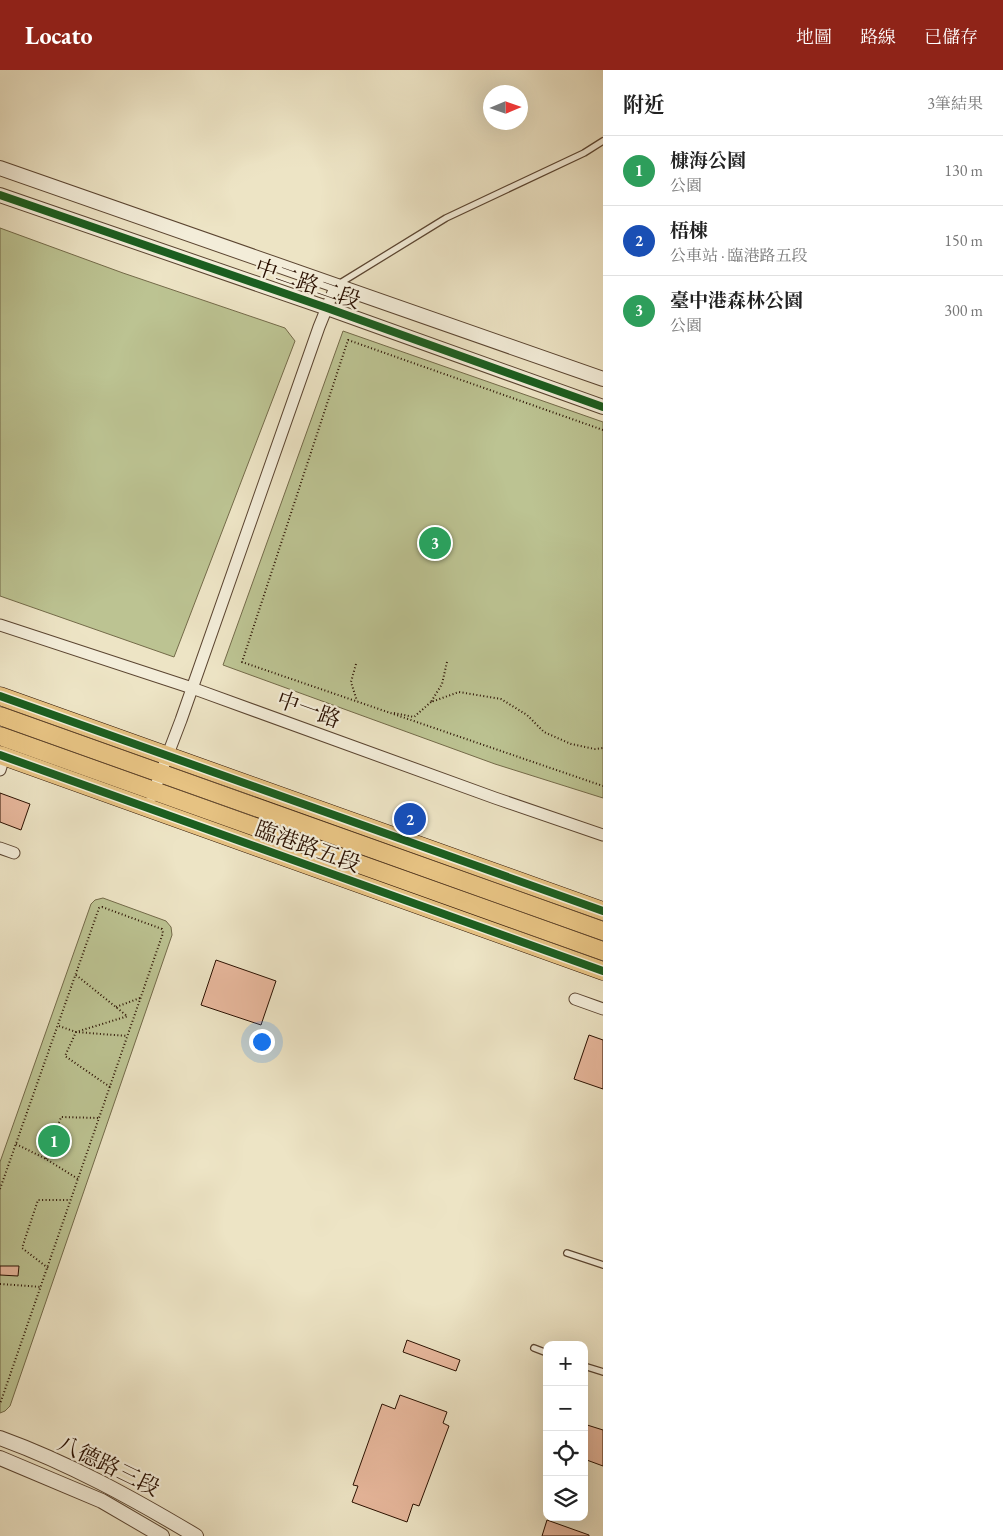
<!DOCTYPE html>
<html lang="zh-TW">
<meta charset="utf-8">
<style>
body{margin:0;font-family:"EB Garamond","Noto Serif TC",serif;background:#f6f6f6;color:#222}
.controls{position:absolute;right:15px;bottom:15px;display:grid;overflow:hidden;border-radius:10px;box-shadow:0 5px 20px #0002}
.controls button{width:45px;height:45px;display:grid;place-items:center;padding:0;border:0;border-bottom:1px solid #e0e0e0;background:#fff;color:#222;font:25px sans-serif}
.compass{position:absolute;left:483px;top:15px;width:45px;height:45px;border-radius:50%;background:#fff;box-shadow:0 5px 20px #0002;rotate:88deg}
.you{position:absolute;left:261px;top:971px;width:18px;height:18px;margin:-12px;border:4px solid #fff;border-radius:50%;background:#1a73e8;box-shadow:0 0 0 8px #1a73e833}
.badge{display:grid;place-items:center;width:32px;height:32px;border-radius:50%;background:#8f2418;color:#fff;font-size:16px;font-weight:700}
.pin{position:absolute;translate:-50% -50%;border:2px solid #fff;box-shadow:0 1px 5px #0006}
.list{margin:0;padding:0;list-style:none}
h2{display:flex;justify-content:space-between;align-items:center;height:65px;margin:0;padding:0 20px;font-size:21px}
h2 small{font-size:16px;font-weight:400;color:#767676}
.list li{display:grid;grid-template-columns:32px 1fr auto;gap:15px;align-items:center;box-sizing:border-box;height:70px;padding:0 20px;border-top:1px solid #e0e0e0}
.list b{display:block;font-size:19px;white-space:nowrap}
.list p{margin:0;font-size:16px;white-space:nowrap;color:#767676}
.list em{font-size:16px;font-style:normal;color:#767676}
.icon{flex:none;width:28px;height:28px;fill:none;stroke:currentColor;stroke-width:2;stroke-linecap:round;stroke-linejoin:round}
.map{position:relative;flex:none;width:603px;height:1466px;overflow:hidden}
header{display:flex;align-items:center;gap:30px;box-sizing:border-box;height:70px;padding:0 25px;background:#8f2418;color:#fff}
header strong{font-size:24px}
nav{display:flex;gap:28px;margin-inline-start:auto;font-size:18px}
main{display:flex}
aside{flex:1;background:#fff}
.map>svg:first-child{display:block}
.green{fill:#bcc392;stroke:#736a49}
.building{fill:#e8b89d;stroke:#2a1000}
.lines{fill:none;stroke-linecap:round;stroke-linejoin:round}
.service-casing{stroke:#5b4531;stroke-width:8}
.minor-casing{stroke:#5b4531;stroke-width:13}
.tertiary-casing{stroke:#5b4531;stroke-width:16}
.primary-casing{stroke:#2a1000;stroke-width:19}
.path{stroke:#2a1000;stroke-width:2;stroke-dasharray:1 2.5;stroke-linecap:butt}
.service{stroke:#f3edd9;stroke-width:5.5}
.minor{stroke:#f3edd9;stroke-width:11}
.tertiary{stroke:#f3edd9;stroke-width:14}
.primary{stroke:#e6c282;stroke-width:18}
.cycleway-casing{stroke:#f3edd9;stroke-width:11}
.cycleway{stroke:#1b5e20;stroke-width:8}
.labels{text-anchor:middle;stroke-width:4.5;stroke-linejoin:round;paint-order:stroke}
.street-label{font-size:22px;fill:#2a1000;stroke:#f3edd9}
</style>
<header>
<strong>Locato</strong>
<nav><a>地圖</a><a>路線</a><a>已儲存</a></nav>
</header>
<main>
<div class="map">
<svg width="603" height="1466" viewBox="0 0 603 1466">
<rect width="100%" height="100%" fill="#ede4c5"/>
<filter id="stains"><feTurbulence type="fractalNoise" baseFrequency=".004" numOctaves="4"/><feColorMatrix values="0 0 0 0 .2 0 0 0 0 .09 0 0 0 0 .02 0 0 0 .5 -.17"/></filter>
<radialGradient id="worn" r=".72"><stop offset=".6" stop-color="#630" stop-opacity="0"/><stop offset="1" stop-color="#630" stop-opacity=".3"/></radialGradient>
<g class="green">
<path d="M0,158L123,203L285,258L295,271L174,587L0,526Z"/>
<path d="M343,261L603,352V728L495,694L223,595Z"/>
<path d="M103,828L166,851L171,857L172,865L10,1336L5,1341L0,1343V1092L91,834L95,830Z"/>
</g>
<g class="building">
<path d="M0,723L30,734L21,760L0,752Z"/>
<path d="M216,890L276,911L261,955L201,935Z"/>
<path d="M589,965L603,970V1019L574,1009Z"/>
<path d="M0,1196H19L18,1206L0,1205Z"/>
<path d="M407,1270L460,1290L456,1301L403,1282Z"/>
<path d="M400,1325L447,1342L443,1353L449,1356L419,1436L413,1434L407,1452L352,1432L358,1416L353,1415L382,1334L395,1339Z"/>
<path d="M584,1354L603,1360V1396L584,1389Z"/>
<path d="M547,1450L589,1465V1466H542Z"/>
</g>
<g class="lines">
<defs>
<g id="service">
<path d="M337,215L446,148L584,83L603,71"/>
<path d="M567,1183L603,1195"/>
<path d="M534,1278L547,1283"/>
<path d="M584,1296L603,1302"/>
</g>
<g id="minor">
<path d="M0,555L192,618L495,728L603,765"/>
<path d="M0,700L4,687"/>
<path d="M152,726L181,650L319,257L336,215"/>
<path d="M0,778L14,783"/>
<path d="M575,929L603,939"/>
</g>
<g id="tertiary">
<path d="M0,98L603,309"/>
<path d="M0,125L327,238L603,337"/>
<path d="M0,1368C69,1393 134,1429 196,1466"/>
<path d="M0,1388L102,1431L162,1466"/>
</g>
<g id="primary">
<path d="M0,626L603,841"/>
<path d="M0,646L603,861"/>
<path d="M0,666L603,881"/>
<path d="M0,685L603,901"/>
</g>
</defs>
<use href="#service" class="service-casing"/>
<use href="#minor" class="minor-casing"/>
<use href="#tertiary" class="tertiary-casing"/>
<use href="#primary" class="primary-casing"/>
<g class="path">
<path d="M603,360L348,270L242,592L603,716"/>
<path d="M447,592L442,614L431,632L459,622L501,629L527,645L544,662L571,674L595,679L603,678"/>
<path d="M356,594L351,612L357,631"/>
<path d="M394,643L414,647L431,632"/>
<path d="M76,905L127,946"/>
<path d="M116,937L140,928"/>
<path d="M59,956L76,962L128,946"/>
<path d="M110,1017L65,986L76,962L127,966"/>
<path d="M16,1074L46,1089L78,1109"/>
<path d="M46,1089L61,1047L99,1048"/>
<path d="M0,1119L99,838L102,837L162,859L163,863L0,1334"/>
<path d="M48,1198L22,1178L38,1130H70"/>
<path d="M0,1214L41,1217"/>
</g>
<use href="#service" class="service"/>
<use href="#minor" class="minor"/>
<use href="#tertiary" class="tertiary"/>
<use href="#primary" class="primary"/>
<defs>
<g id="cycleway">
<path d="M0,125L327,238L603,337"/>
<path d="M0,626L603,841"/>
<path d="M0,685L603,901"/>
</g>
</defs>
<use href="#cycleway" class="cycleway-casing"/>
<use href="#cycleway" class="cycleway"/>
</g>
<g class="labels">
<g class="street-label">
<text transform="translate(308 213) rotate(19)" y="8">中二路二段</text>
<text transform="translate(309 639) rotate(20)" y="8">中一路</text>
<text transform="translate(308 776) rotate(20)" y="8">臨港路五段</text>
<text transform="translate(109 1395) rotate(26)" y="8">八德路三段</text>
</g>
</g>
<rect width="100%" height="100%" filter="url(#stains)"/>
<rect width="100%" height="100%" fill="url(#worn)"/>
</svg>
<div class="controls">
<button>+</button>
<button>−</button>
<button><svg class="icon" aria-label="locate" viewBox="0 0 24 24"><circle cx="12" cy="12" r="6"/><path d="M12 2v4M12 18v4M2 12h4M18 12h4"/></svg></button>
<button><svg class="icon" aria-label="layers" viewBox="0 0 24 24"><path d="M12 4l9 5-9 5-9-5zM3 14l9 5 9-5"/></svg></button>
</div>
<svg class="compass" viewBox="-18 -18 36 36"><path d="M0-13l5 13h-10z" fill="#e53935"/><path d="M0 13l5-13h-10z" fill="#767676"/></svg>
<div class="you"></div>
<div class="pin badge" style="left:54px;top:1071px;background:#2e9e5b">1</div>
<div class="pin badge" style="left:410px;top:749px;background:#1a4fb4">2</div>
<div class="pin badge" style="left:435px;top:473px;background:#2e9e5b">3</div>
</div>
<aside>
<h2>附近<small>3筆結果</small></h2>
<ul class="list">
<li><span class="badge" style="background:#2e9e5b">1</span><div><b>槺海公園</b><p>公園</p></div><em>130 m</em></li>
<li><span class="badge" style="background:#1a4fb4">2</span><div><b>梧棟</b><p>公車站 · 臨港路五段</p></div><em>150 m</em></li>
<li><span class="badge" style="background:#2e9e5b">3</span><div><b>臺中港森林公園</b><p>公園</p></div><em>300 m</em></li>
</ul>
</aside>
</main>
